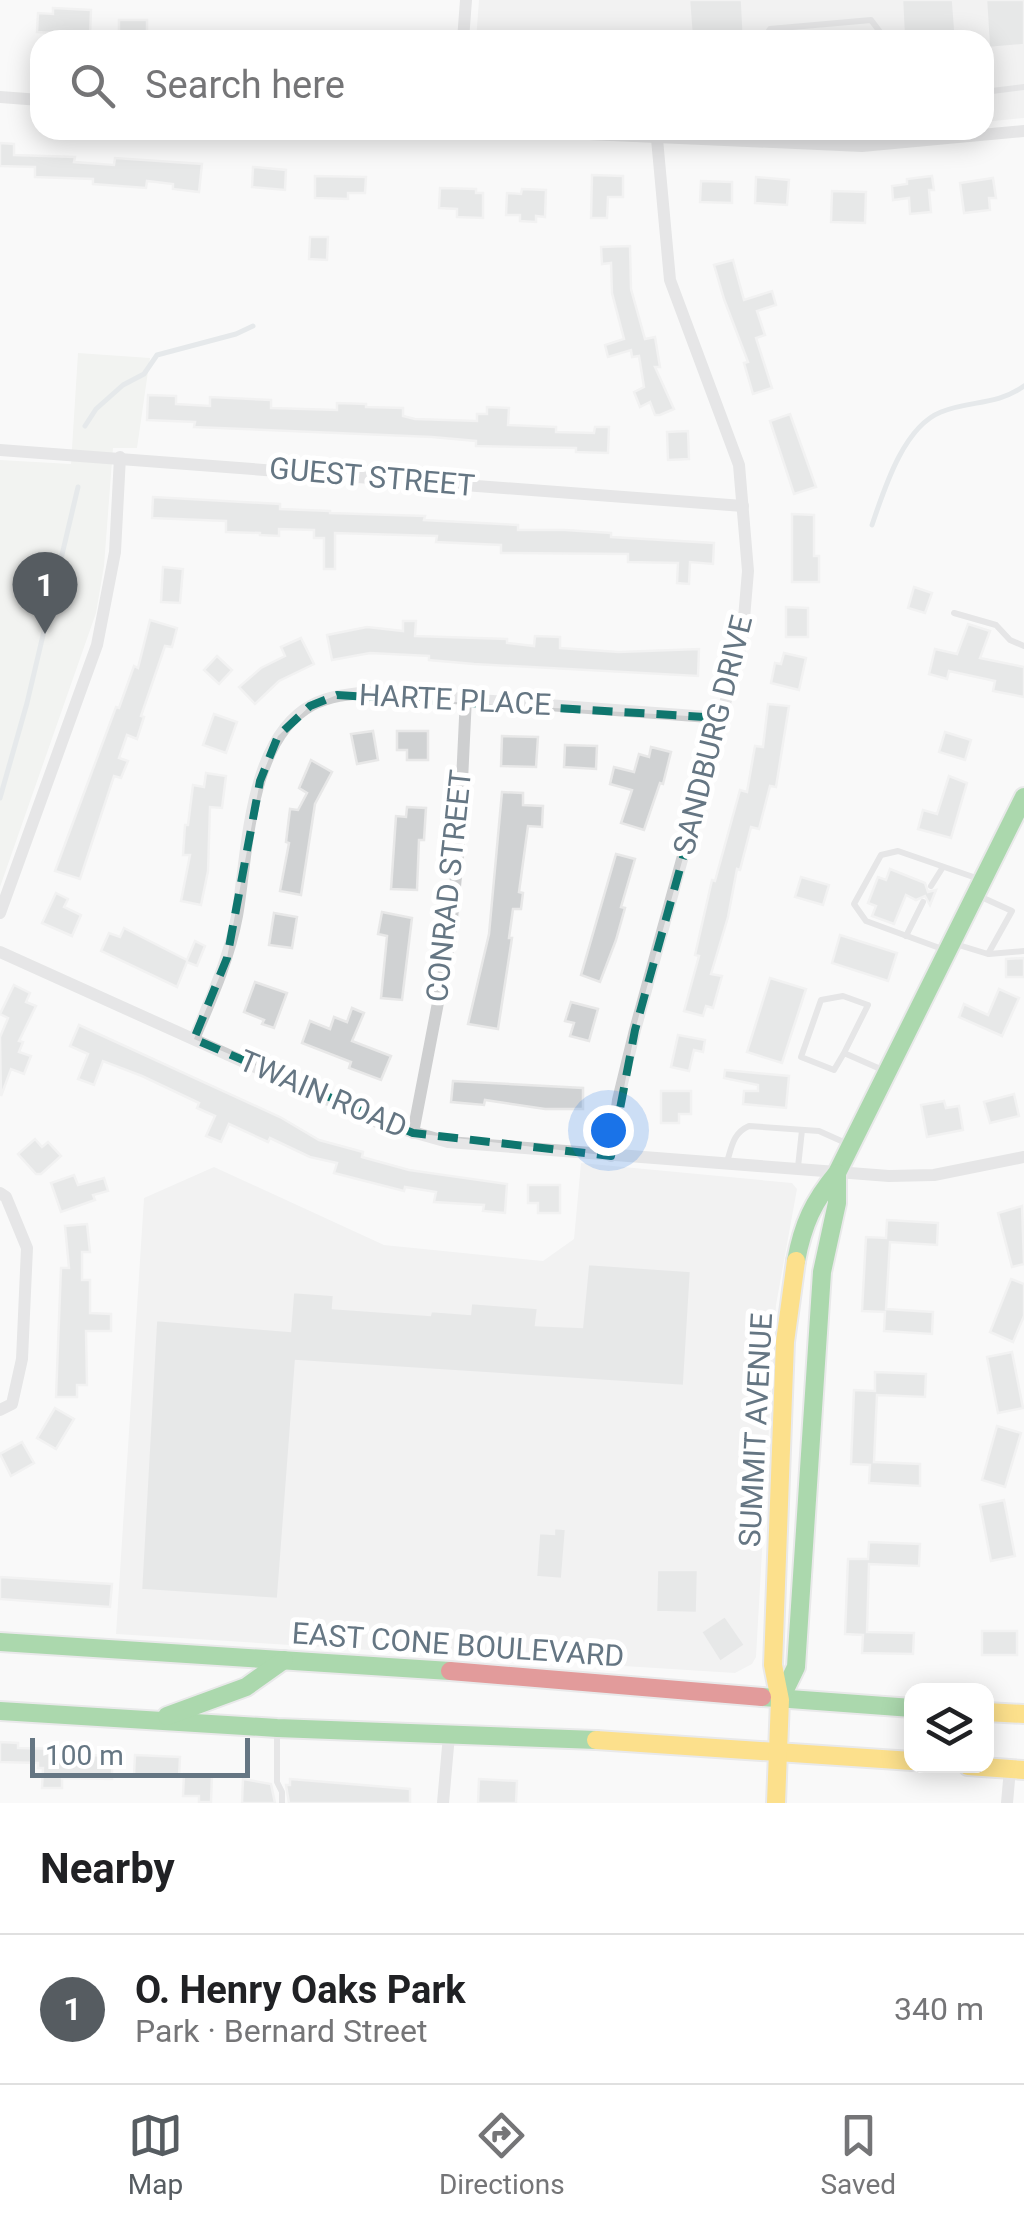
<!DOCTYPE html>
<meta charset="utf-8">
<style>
body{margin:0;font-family:Roboto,sans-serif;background:#f2f2f2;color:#202124}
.controls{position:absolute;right:30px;bottom:30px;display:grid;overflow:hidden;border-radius:20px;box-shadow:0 5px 25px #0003}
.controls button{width:90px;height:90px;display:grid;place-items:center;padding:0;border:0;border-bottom:2px solid #e0e0e0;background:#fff;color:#202124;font:50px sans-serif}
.scale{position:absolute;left:30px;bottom:25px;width:220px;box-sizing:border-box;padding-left:10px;border:5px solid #657683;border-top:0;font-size:28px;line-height:35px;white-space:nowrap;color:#657683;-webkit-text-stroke:8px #fff;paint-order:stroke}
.you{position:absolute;left:608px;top:1130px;width:35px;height:35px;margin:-25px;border:8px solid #fff;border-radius:50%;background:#1a73e8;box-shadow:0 0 0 15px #1a73e833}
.badge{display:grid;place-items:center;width:65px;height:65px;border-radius:50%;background:#565c61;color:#fff;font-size:32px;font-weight:700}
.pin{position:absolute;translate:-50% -82px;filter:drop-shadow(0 2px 5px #0008)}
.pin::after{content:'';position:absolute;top:52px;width:35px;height:30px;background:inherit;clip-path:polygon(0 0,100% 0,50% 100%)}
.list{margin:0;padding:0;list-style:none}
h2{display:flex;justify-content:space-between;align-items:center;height:130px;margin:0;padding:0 40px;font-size:42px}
h2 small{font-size:32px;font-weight:400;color:#757577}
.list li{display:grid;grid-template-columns:65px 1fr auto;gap:30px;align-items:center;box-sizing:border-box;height:150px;padding:0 40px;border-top:2px solid #e0e0e0}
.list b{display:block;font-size:38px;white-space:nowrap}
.list p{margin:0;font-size:32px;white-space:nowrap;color:#757577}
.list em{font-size:32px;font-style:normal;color:#757577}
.icon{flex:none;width:55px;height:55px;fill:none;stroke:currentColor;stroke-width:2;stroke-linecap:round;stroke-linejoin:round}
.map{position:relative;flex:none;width:1024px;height:1803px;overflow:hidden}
.search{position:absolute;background:#fff;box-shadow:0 5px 25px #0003;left:30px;right:30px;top:30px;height:110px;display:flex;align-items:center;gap:25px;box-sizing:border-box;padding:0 35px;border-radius:30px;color:#757577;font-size:38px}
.sheet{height:280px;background:#fff}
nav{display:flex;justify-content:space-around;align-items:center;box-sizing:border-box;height:140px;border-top:2px solid #e0e0e0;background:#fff;font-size:28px;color:#757577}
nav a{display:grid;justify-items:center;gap:5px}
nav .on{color:#565c61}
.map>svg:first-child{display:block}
.built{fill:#e8e9e9}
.green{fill:#e8ebe6}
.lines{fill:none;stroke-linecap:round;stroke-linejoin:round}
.stream{stroke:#ced6d9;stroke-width:5}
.building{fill:#d0d2d3;stroke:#e8e8e8;stroke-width:2.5}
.fast-casing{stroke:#d5d6d7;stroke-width:22}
.slow-casing{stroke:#d5d6d7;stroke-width:22}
.jam-casing{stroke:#d5d6d7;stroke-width:22}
.lane{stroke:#cecfd0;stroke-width:6}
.street{stroke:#cecfd0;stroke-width:12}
.fast{stroke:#4caf50;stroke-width:18}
.slow{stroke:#ffc107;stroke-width:18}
.jam{stroke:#c62828;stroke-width:18}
.marked{fill:none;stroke:#0f766e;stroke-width:8;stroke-dasharray:20 12;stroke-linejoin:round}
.labels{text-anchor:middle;stroke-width:10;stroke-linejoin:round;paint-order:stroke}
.street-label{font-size:30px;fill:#657683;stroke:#fff}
</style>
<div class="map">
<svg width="1024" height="1803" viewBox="0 0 1024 1803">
<rect width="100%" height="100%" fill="#f9f9f9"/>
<g class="built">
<path d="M479,0H1024V118L984,122V40H476Z"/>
<path d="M581,1163L792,1183L797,1189L776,1305L756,1657L752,1664L735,1673L116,1634L144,1198L214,1167L384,1245L543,1261L574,1239Z"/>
</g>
<path class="green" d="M78,353L150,358L137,448H113L104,566L96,613L0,887V460L71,464Z"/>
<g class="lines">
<g class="stream">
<path d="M85,426L96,409L123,385L144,374L157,355L236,334L253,326"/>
<path d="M872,525C884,490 903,427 941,412C970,400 996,406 1024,386"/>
<path d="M0,798L27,703L78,487"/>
</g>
</g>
<g class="building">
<path d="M689,0H742L744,40H692Z"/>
<path d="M902,0H953L956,40H904Z"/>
<path d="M986,0H1024V45L989,48Z"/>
<path d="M53,8L91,10L90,35L37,32L38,13L53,14Z"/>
<rect x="119" y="20" width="28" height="19"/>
<path d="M0,143L14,144V155L75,157L74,162L114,165L115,158L202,164L199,192L173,189V184L147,181L146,188L93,184V179L35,177V167L0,166Z"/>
<path d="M253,167L286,170L285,190L252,187Z"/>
<path d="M592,175L623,176V197H608L607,218H591Z"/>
<path d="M315,176L366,177L365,193H348V199L315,198Z"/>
<path d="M932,176L934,190H929L931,212L910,214L909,198L893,200L892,186L907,184V179Z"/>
<path d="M756,177L789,180L787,205L755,203Z"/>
<path d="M993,178L996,198H989L990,210L964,213L960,183Z"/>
<path d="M701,181L732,182V203L700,202Z"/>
<path d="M440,188L476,189V193H483V218L457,217V209L439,208Z"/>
<path d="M522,189L546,190L545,217L536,216V222L520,221V215H506L507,193L521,194Z"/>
<path d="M832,191L866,192L865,223L831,222Z"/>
<path d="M310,237H328L327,260L309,259Z"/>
<path d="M630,246L631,289L645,339L655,337L660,367H655L674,409L660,415H655L650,402L640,407L634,392L644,387L639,356L632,357L631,350L608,357L605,345L624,339L612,293L611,263L602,264L601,247Z"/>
<path d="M733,260L744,300L772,291L776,305L757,311L765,335L756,338L772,388L753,394L744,363L748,362L724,299L714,265Z"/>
<path d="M148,395L176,396V404L210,406V397L271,400V408L337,410V403L366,404V407L403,408V416L415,419L477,421V414H487V407L509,408L508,425L556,427V432L594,433L595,427H609L608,453L576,452V448L476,446V441L432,437L194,427L195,422L147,420Z"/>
<path d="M790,414L816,487L794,494L770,421Z"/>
<path d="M688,431L689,459L668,460L667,432Z"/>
<path d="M153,497L280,504V509L330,511V513L425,516L424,520L518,525V530H565L611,533V537L714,543L713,564L690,562L689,584L677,583L678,563L628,562V554L501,553V545L436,542L437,536L335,533V569H324V538H314V530L279,529V536L260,535V533L226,532V521L152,518Z"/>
<path d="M792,514L814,515V556H819V582H792Z"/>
<path d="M163,567L183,569L180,603L161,602Z"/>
<path d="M914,587L932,593L925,613L908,608Z"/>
<path d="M786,607L808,608V637H786Z"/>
<path d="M150,620L177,628L172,647L165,646L141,716L144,717L137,739L127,735L119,758L128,761L121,778L114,776L80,879L55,871L116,707L119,708L134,666L138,668Z"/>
<path d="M403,621H416L415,636L507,639V643L534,646L535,636L560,637V648L619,652L699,649L698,676L474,664L429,660V656L370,653L332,660L327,635L367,627L403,631Z"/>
<path d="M968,624L990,631L980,658L1024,667V697L993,691L995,681L949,671L947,679L929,674L935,649L957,654Z"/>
<path d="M301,638L314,664L279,681L255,704L239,687L261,668L285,656L281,647Z"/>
<path d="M784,653L806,658L799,690L771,683L775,663L781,664Z"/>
<path d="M217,656L232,670L219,684L204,670Z"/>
<path d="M768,704L789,706L776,787L770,786L759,829L751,827L740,870L737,869L728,917L711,974L722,976L713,1008L706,1006L703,1016L684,1011L699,956L695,955L712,880L715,881L740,790L747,792L755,746L763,747Z"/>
<path d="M214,714L237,722L226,753L203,745Z"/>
<path d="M373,731L378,760L357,764L351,734Z"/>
<path d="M397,731H428V760H407V750H397Z"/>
<path d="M945,732L971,740L965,760L939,752Z"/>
<path d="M502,736L538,737L536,767L501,766Z"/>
<path d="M565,745L597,746L596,769L564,767Z"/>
<path d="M651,747L671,752L663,784L660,783L644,830L621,823L632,790L610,784L614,767L634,772L639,754L649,757Z"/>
<path d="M311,760L332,772L315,804L301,895L280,891L289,843L286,842L290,809L298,810L307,793L299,788Z"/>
<path d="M206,773L226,776L222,808L210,807L208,871L201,905L181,901L190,855H183L185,825H188L193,785L204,787Z"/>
<path d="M949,776L967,783L951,838L918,829L923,810L937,814Z"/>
<path d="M502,792L523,793V805L543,806L542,827L528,826L519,892L523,893L521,909H513L509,938H512L498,1029L468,1024L489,934Z"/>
<path d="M407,807L426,808L424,840H419L417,890L391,889L396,816L406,817Z"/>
<path d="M616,854L635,859L621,907L625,908L616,940L600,982L581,975Z"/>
<path d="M890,869L925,883L928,892L936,890L930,905L925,896L916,900L906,895L894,924L872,916L876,906L868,903L878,877L886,880Z"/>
<path d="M801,877L829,885L823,905L795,897Z"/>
<path d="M56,893L68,899L64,907L81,915L72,936L42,923Z"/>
<path d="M382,912L412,918L402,1000L381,998L387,936L378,934Z"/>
<path d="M274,913L297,917L292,948L269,945Z"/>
<path d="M124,928L187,960L195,941L205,946L197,966L187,962L177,987L101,951L109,933L120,937Z"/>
<path d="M840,935L897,953L888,981L832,963Z"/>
<path d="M1024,958V977H1006V959Z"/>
<path d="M770,978L806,989L782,1063L747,1052Z"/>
<path d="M255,982L287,993L274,1028L262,1024L264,1020L244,1012Z"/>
<path d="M14,985L30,993L26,1002L36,1006L19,1041L23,1042L19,1052L31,1056L24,1074L11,1069L1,1096L0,1037L8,1018L0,1014Z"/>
<path d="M999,989L1019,998L1002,1036L959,1017L964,1004L988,1015Z"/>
<path d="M571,1002L598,1009L589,1041L570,1036L574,1023L565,1021Z"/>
<path d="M352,1008L364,1013L352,1041L391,1056L381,1080L349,1068L351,1062L302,1043L310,1021L330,1029L334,1017L347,1022Z"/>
<path d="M79,1025L280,1117L319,1140L363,1152L362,1157L409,1170L507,1184L505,1213L483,1211L484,1205L434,1202L436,1192L405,1187L404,1191L334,1173L337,1163L310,1157L270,1138L268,1142L229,1124L221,1142L206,1136L215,1116L197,1108L199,1103L142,1076L103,1061L94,1085L78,1079L88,1054L70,1046Z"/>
<path d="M678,1035L705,1040L703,1052L694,1050L689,1071L671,1067Z"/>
<path d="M725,1070L789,1076L786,1108L743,1104L744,1091H758V1085L724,1078Z"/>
<path d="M453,1081L583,1088V1109H545L485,1100L484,1105L451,1102Z"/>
<path d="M661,1091H691V1114H679V1123H661Z"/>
<path d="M1014,1094L1019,1116L990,1123L984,1102Z"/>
<path d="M944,1101L946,1108L959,1106L963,1130L927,1137L921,1105Z"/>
<path d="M35,1139L42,1147L48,1142L61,1156L41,1174H36L18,1154Z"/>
<path d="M74,1175L78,1185L104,1178L108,1191L93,1195L95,1200L61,1212L51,1183Z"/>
<path d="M528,1185H560V1213H538V1203H528Z"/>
<path d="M1022,1206L1024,1264L1012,1267L998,1213Z"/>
<path d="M887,1220L938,1223L937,1245L890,1242L886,1309L933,1312L932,1334L884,1331L885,1312L862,1311L866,1237L886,1238Z"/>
<path d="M87,1224L90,1252H82V1280H90V1313L111,1314V1331H86L87,1385H77V1397H56L61,1268H69L65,1226Z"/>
<path d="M588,1264L691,1271L684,1386L296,1361L278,1599L141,1590L156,1320L290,1331L293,1292L334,1295L333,1308L430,1315L431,1311L470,1314L471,1303L538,1308L536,1325L582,1327Z"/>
<path d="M1011,1279L1024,1284V1316L1013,1342L990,1332Z"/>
<path d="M1012,1352L1023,1408L998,1413L987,1357Z"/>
<path d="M875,1372L926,1374L925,1397L877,1395L874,1462L920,1464V1486L869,1483L870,1465L851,1464L854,1390L875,1391Z"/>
<path d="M55,1408L74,1419L56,1449L37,1438Z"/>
<path d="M997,1426L1021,1433L1005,1487L982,1480Z"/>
<path d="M22,1442L34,1463L11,1476L0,1454Z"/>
<path d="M1004,1500L1015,1556L991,1561L980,1505Z"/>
<path d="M554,1528L566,1529L562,1579L536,1577L539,1533L554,1534Z"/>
<path d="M869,1542L920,1544L919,1566L869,1564L867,1632L914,1633L913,1654L862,1653L863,1635L845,1634L848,1559H868Z"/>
<path d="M657,1570H698L697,1613L656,1612Z"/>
<path d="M0,1577L112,1584L110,1607L0,1599Z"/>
<path d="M725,1616L745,1645L720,1662L701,1632Z"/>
<rect x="982" y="1631" width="35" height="24"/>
<path d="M0,1742L18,1743V1748L63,1749V1754L112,1756V1779L62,1778V1788H42L43,1768H38V1763L0,1762Z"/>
<path d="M135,1755L180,1757L179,1777L134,1775Z"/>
<path d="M184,1774L212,1775L211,1802H199V1796H183Z"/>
<path d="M243,1779L271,1784L275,1803H242Z"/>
<path d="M290,1779L410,1789V1803H289L286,1785H290Z"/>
<path d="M479,1779L517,1781L516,1803H478Z"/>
</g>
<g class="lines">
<defs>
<g id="fast">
<path d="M796,1261C803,1224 813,1202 837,1173L1024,797"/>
<path d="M0,1642L450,1671"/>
<path d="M762,1697L912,1708"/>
<path d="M780,1700L796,1667L822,1272L837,1203V1173"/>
<path d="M0,1711L277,1728L596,1740"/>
<path d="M167,1716L246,1687L284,1660"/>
</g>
<g id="slow">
<path d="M986,1712L1024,1714"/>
<path d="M596,1740L912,1761"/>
<path d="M968,1766L1024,1770"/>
<path d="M776,1803L780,1700L773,1665L785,1342L796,1261"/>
</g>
<path id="jam" d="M450,1671L762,1697"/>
</defs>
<use href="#fast" class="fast-casing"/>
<use href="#slow" class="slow-casing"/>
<use href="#jam" class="jam-casing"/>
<g class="lane">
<path d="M763,40L770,29L871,20L886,40"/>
<path d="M984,92L1024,87"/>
<path d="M954,613L996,625L1010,640L1024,646"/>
<path d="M931,886L943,867"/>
<path d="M906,936L923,902"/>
<path d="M952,943L988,954L1012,911L979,896"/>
<path d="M945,950L866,921L854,904L881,855L898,851L982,880"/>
<path d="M989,954L1024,951"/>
<path d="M844,1053L868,1005L843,996L821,1000L801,1057L834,1070L844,1053L885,1071"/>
<path d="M727,1162C732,1146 733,1133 749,1126L819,1131L848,1144"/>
<path d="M798,1167L802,1130"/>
<path d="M277,1730V1782L282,1792V1803"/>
</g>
<g class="street">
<path d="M463,40L466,0"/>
<path d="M0,97L40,100"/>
<path d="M497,130L862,146L1024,131"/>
<path d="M0,450L743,506"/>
<path d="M0,913L97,645L115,552L120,457"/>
<path d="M0,952L377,1122L448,1142L889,1176L934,1175L1024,1157"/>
<path d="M194,1039C211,999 229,959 237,916C248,853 248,739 312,705C332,695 351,694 372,692L722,718"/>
<path d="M413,1133L450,940L459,844L466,697"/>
<path d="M611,1156L618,1100L635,1030L742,642L748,571L739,465L670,280L657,139"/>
<path d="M0,1193L6,1197L27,1248L22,1359L12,1404L0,1410"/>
<path d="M443,1803L449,1735"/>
<path d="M1007,1803L1010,1769"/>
</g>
<use href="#fast" class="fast"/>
<use href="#slow" class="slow"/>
<use href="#jam" class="jam"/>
</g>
<path d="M0 0H1024V1803H0ZM337,695L722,718L635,1030L611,1156L413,1133L194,1039L227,958L260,781L278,736L310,706Z" fill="#f9f9f9" fill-opacity=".55" fill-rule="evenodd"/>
<path class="marked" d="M337,695L722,718L635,1030L611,1156L413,1133L194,1039L227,958L260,781L278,736L310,706Z"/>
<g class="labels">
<g class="street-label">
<text transform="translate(372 477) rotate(5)" y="10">GUEST STREET</text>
<text transform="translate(455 700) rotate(3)" y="10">HARTE PLACE</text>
<text transform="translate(713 735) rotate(-76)" y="10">SANDBURG DRIVE</text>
<text transform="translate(449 886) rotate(-84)" y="10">CONRAD STREET</text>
<text transform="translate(323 1094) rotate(23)" y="10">TWAIN ROAD</text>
<text transform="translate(756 1430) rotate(-87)" y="10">SUMMIT AVENUE</text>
<text transform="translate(458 1645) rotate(4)" y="10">EAST CONE BOULEVARD</text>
</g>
</g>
</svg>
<div class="controls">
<button><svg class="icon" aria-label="layers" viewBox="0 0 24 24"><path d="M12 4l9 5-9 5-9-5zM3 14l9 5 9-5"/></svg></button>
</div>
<div class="scale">100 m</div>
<div class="you"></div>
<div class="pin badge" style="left:45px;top:634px">1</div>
<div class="search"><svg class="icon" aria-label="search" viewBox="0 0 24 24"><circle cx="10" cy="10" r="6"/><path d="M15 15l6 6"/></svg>Search here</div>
</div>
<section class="sheet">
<h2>Nearby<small></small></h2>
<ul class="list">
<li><span class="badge">1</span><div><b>O. Henry Oaks Park</b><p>Park · Bernard Street</p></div><em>340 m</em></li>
</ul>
</section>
<nav>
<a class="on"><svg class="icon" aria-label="map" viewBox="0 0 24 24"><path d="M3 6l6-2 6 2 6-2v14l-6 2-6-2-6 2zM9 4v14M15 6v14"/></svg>Map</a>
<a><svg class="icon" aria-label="directions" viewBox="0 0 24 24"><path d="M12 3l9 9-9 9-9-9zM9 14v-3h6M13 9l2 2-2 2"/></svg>Directions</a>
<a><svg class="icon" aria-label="saved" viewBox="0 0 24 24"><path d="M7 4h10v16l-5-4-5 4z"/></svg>Saved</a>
</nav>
